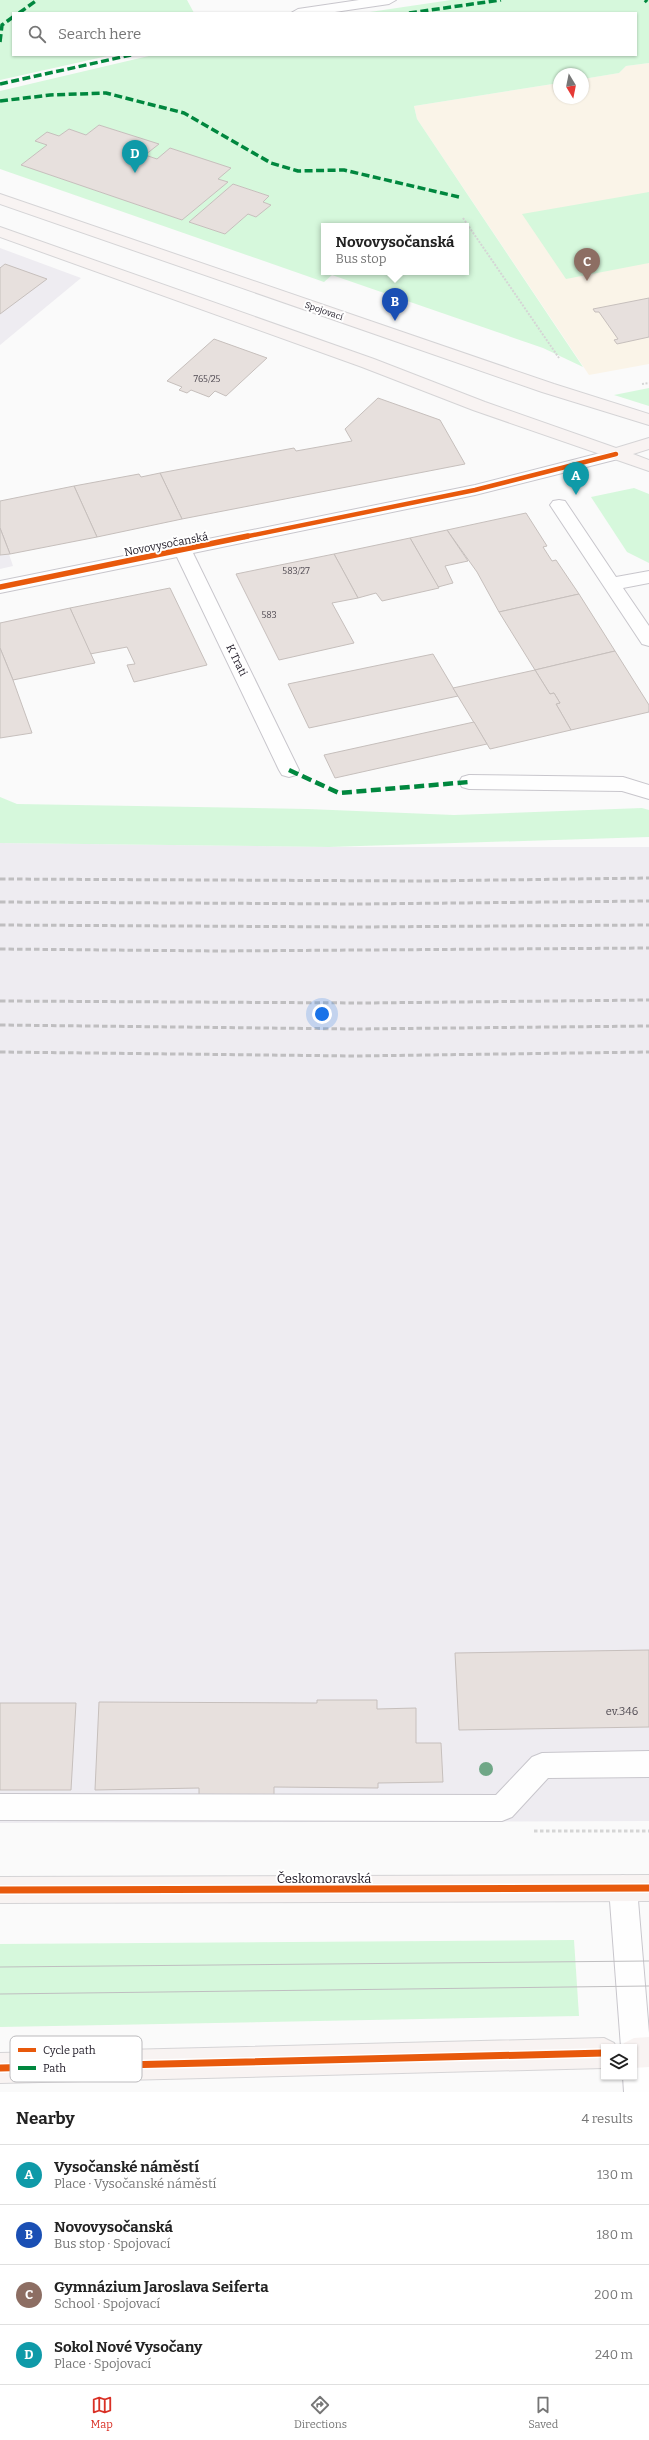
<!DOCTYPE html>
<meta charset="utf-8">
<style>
body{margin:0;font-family:Bitter,serif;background:#f2f2f2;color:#222}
.controls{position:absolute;right:12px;bottom:12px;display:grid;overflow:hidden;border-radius:0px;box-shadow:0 1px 3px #0004}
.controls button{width:36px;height:36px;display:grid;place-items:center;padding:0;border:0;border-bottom:1px solid #e0e0e0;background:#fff;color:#222;font:20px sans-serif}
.compass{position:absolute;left:553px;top:68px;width:36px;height:36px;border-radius:50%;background:#fff;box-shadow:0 1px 3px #0004;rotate:170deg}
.you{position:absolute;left:322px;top:1014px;width:14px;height:14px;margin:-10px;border:3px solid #fff;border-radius:50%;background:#1a73e8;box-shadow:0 0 0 6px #1a73e833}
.badge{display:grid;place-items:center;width:26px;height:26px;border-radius:50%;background:#d93025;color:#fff;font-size:13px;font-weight:700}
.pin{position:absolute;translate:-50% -33px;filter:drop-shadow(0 1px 2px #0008)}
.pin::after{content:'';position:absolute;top:21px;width:14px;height:12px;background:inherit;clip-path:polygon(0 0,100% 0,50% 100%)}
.popup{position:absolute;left:321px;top:223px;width:148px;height:52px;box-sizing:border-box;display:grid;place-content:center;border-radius:0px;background:#fff;filter:drop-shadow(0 1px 3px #0005);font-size:13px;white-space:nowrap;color:#767676}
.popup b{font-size:15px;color:#222}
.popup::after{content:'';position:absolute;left:50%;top:100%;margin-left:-8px;border:8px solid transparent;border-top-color:#fff}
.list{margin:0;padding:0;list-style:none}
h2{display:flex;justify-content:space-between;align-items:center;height:52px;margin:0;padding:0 16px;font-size:17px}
h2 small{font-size:13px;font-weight:400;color:#767676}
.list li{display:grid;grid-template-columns:26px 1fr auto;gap:12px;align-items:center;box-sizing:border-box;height:60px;padding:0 16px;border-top:1px solid #e0e0e0}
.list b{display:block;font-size:15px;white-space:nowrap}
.list p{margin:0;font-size:13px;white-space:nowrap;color:#767676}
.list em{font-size:13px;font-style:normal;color:#767676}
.icon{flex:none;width:22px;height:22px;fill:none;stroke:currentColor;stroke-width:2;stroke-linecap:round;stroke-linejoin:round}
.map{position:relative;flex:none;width:649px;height:2092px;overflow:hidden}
.search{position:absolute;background:#fff;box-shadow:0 1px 3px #0004;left:12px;right:12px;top:12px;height:44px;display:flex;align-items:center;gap:10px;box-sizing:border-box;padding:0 14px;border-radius:0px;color:#767676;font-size:15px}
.sheet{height:292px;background:#fff}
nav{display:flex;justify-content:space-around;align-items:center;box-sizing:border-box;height:56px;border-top:1px solid #e0e0e0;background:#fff;font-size:11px;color:#767676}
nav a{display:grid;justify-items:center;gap:2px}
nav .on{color:#d93025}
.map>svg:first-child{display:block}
.built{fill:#eeecf1}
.education{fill:#faf4e8}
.green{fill:#d6f8dc;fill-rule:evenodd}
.building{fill:#e7e0dd;stroke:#c6bfbc}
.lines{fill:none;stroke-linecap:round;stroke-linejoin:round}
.minor-casing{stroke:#c8c6cc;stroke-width:2}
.major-casing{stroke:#d5d4d6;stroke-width:2}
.path-far1{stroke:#d5d5d5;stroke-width:2;stroke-dasharray:2 1.5;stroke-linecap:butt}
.path{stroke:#d5d5d5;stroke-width:3;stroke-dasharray:3.5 2.5;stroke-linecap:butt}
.minor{fill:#fefefe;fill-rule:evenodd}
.major{fill:#f8f3f2;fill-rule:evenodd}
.tram{stroke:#bfbec0;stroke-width:1}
.rail{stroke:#bfbec0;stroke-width:3;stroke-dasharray:5.5 3;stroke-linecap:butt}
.quiet-far1{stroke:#00873e;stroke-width:3.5;stroke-dasharray:8 3.5;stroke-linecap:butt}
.quiet{stroke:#00873e;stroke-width:4.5;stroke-dasharray:10 4.5;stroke-linecap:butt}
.cycleway-far2-casing{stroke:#fff;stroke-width:6}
.cycleway-far1-casing{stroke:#fff;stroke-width:8}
.cycleway-casing{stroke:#fff;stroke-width:10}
.cycleway-far2{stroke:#e8590c;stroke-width:4.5}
.cycleway-far1{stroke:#e8590c;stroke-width:5.5}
.cycleway{stroke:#e8590c;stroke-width:7}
.tree{fill:#70a787}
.labels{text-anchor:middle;stroke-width:4;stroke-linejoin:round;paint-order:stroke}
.far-street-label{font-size:9px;fill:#1d1824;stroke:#fff}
.number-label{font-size:9px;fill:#504a52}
.street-label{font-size:11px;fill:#1d1824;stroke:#fff}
.near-number-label{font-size:11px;fill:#504a52}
.near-street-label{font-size:13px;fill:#1d1824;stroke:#fff}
.key{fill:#fff;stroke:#bbbabd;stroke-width:1}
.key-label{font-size:11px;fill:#1d1824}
</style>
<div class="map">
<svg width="649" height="2092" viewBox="0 0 649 2092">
<rect width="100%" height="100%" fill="#fafafa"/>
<g class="built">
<path d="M0,248L81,278L0,345Z"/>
<path d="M0,528L13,566L0,569Z"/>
<path d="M0,843L329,847H649V1821L0,1823Z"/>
</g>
<path class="education" d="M649,63V364L589,375L417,119L414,106L559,83V98H583V79L619,73L626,66Z"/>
<g class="green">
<path d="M0,0H187L194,13H13V55H112L0,80Z"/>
<path d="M451,0H649V63L626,66L619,73L583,79V74H559V83L414,106L417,119L583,367L543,348L332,275L324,282L0,169V91L153,55H636V13H363ZM99,125L158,144L145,155L157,159L170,148L230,168L218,179L228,182L182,220L21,165L47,145L36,141L59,136L69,129L86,135ZM233,184L269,196L263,202L271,205L256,217L248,214L225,234L189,222ZM324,226H466V272H324Z"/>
<path d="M649,192V263L566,279L522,214Z"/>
<path d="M649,388V406L614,395Z"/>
<path d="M634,488L649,494V563L627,552L591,497Z"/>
<path d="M0,797L17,804L308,809L454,815L642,808L649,810V837L329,847L0,843Z"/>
<path d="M574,1940L579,2016L0,2027V1944Z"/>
</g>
<g class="building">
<path d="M99,125L159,144L145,155L157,159L170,148L231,168L218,179L228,182L182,220L21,165L47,145L35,141L47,132L59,136L69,129L86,135Z"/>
<path d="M233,184L269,196L263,202L271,205L256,217L248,214L225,234L189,222Z"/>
<path d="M5,264L47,279L0,314V268Z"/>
<path d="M649,298V337L617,344L614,340L618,339L599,312H595L593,309Z"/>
<path d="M214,339L267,358L226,396L215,391L209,397L191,390L187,393L179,390L182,387L167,381Z"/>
<path d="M378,398L440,420L465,464L182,519L160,473L294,448L296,451L352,441L345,429Z"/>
<path d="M160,473L182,519L97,537L74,486L139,474L141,477Z"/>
<path d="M74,486L97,537L10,554L0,528V501Z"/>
<path d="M526,513L547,546L543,547L552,561L556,560L579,594L499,612L477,572L447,530Z"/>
<path d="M0,528L10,554L0,555Z"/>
<path d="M447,530L468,561L445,566L453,583L438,587L410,538Z"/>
<path d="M410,538L439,588L382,601L376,593L358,598L334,554Z"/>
<path d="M334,554L358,598L332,603L354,643L279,660L236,574Z"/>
<path d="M170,588L207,665L134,682L127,665L135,664L127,647L90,654L70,608Z"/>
<path d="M579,594L615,651L535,670L499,612Z"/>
<path d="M70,608L95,663L13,680L0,648V623Z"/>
<path d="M0,648L13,680L32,733L0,738Z"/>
<path d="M615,651L649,705V712L571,730L556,704L560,703L554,693L550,694L535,670Z"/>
<path d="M433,654L458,696L309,728L288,684Z"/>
<path d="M535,670L550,694L554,693L560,703L556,704L571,730L490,749L453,688Z"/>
<path d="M474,722L487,744L335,778L324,755Z"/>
<path d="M649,1650V1727L459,1730L455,1653Z"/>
<path d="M317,1700H377V1709L416,1708V1743H441L443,1782L378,1783V1788L274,1787V1798L199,1799V1788L95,1790L99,1702L317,1703Z"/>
<path d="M0,1703H76L71,1790H0Z"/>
</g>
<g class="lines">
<defs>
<g id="minor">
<path d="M359,0H396L389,4L328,13H291L298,9Z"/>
<path d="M616,449L622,450L625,454L622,458L475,495L193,553L299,770L296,775L289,777L282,775L279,770L177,557L0,593V581L475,485Z"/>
<path d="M559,500L565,501L616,577L649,571V583L623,588L649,626V646L642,644L550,505L553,501Z"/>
<path d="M469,775L623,777L649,785V799L622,791L469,789L462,787L459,782L462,777Z"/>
<path d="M649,1751V1777L548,1778L512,1817L502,1821L0,1820V1794L496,1795L532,1757L542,1753Z"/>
<path d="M623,1875L633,1879L637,1888L649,2033V2092H624L623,2077H634V2047H621L609,1888L613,1879Z"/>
</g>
<g id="major">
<path d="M0,194L554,384L649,414V425L542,392L0,204Z"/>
<path d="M0,227L374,359L485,402L616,448L649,438V449L633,454L649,460V471L473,410L362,367L0,237Z"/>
<path d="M649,1875V1901L0,1903V1877Z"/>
<path d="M649,2037V2067L634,2068V2047H622L624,2043L634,2038Z"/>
<path d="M604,2038L614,2043L616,2047H604V2068L0,2083V2053Z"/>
</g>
</defs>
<use href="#minor" class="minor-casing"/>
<use href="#major" class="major-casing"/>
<g class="path-far1">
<path d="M463,218L559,358"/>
<path d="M642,384L649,383"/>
</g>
<path class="path" d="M534,1831H649"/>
<use href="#minor" class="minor"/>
<use href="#major" class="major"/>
<g class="tram">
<path d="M0,1967L649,1961"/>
<path d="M0,1994L649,1986"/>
</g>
<g class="rail">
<path d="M0,879L424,881L649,878"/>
<path d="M0,902L360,904L649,901"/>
<path d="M0,925L358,927L649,925"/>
<path d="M0,949L220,951L649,948"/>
<path d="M0,1001L363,1003L649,1000"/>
<path d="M0,1025L354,1029L649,1026"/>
<path d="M0,1052L354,1056L649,1052"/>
</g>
<g class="quiet-far1">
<path d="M645,0L647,2"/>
<path d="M19,13L37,0"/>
<path d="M409,13L501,0"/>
<path d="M0,42L2,25L13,17"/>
<path d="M0,84L131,55"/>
<path d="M0,101L50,95L106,93L184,113L271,163L298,171L344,170L459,197"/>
</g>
<path class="quiet" d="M289,770L339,793L469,782"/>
<defs>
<path id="cycleway-far2" d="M244,537L475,490L616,454"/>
<path id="cycleway-far1" d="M0,587L248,536"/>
<g id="cycleway">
<path d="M0,1890L649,1888"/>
<path d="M0,2068L604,2053"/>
</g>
</defs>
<use href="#cycleway-far2" class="cycleway-far2-casing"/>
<use href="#cycleway-far1" class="cycleway-far1-casing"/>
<use href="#cycleway" class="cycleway-casing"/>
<use href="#cycleway-far2" class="cycleway-far2"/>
<use href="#cycleway-far1" class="cycleway-far1"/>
<use href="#cycleway" class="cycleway"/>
</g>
<circle class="tree" cx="486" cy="1769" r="7"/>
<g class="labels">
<g class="far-street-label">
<text transform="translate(324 311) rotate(19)" y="3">Spojovací</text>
</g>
<g class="number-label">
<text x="207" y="382">765/25</text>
<text x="296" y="574">583/27</text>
<text x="269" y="618">583</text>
</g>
<g class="street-label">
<text transform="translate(166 544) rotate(-11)" y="4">Novovysočanská</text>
<text transform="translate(237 660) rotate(64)" y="4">K Trati</text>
</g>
<g class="near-number-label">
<text x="622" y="1715">ev.346</text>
</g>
<g class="near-street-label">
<text x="324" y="1883">Českomoravská</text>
</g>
</g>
<rect x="10" y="2036" width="132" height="46" rx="6" class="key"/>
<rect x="18" y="2048" width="18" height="4" fill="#e8590c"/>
<rect x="18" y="2066" width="18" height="4" fill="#00873e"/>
<g class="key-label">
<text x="43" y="2054">Cycle path</text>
<text x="43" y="2072">Path</text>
</g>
</svg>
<div class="controls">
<button><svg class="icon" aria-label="layers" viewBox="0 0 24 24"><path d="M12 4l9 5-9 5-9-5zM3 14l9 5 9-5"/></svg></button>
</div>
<svg class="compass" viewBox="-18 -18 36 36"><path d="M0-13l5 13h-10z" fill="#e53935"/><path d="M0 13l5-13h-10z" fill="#767676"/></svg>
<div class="you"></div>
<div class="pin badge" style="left:576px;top:495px;background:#0f9aa8">A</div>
<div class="pin badge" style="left:395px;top:321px;background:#1a4fb4">B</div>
<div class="popup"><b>Novovysočanská</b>Bus stop</div>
<div class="pin badge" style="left:587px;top:281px;background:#8d6e63">C</div>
<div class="pin badge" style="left:135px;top:173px;background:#0f9aa8">D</div>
<div class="search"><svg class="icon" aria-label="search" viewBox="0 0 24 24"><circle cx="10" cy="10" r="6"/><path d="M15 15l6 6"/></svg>Search here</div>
</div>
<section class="sheet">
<h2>Nearby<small>4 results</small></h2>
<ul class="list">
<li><span class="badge" style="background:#0f9aa8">A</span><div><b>Vysočanské náměstí</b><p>Place · Vysočanské náměstí</p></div><em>130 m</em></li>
<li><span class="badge" style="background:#1a4fb4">B</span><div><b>Novovysočanská</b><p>Bus stop · Spojovací</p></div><em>180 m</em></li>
<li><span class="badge" style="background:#8d6e63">C</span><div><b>Gymnázium Jaroslava Seiferta</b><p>School · Spojovací</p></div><em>200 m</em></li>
<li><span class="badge" style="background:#0f9aa8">D</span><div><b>Sokol Nové Vysočany</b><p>Place · Spojovací</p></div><em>240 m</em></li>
</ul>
</section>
<nav>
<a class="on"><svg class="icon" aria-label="map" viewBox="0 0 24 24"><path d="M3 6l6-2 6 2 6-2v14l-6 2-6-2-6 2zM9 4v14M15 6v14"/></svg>Map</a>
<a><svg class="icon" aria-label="directions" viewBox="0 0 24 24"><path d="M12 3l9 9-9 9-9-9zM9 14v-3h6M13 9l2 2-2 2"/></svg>Directions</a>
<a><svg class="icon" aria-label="saved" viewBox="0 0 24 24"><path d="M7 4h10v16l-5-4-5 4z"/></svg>Saved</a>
</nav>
